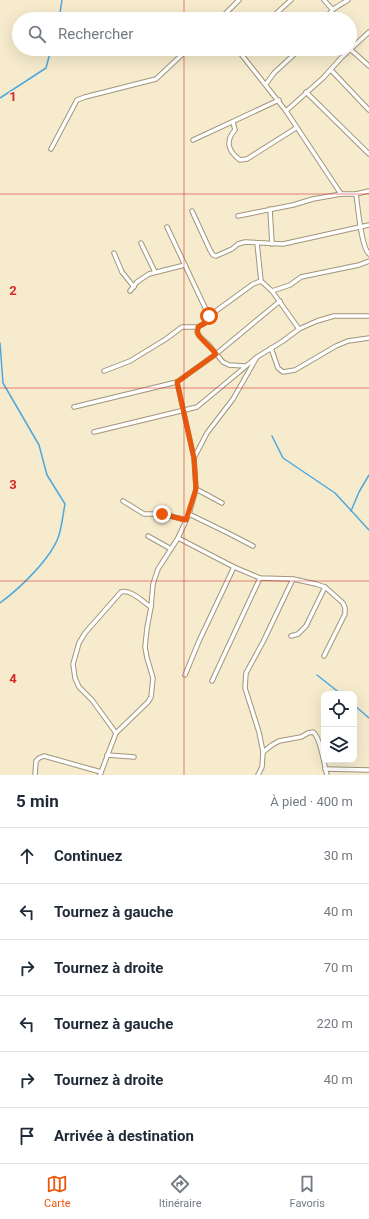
<!DOCTYPE html>
<html lang="fr">
<meta charset="utf-8">
<style>
body{margin:0;font-family:Roboto,sans-serif;background:#f2f2f3;color:#1f2937}
.controls{position:absolute;right:12px;bottom:12px;display:grid;overflow:hidden;border-radius:8px;box-shadow:0 4px 16px #0002}
.controls button{width:36px;height:36px;display:grid;place-items:center;padding:0;border:0;border-bottom:1px solid #e0e1e3;background:#fff;color:#1f2937;font:20px sans-serif}
.stop{position:absolute;width:12px;height:12px;margin:-9px;border:3px solid #ea580c;border-radius:50%;background:#fff}
.stop.end{background:#ea580c;border-color:#fff;box-shadow:0 1px 4px #0008}
.list{margin:0;padding:0;list-style:none}
h2{display:flex;justify-content:space-between;align-items:center;height:52px;margin:0;padding:0 16px;font-size:17px}
h2 small{font-size:13px;font-weight:400;color:#747a83}
.list li{display:grid;grid-template-columns:26px 1fr auto;gap:12px;align-items:center;box-sizing:border-box;height:56px;padding:0 16px;border-top:1px solid #e0e1e3}
.list b{display:block;font-size:15px;white-space:nowrap}
.list em{font-size:13px;font-style:normal;color:#747a83}
.icon{flex:none;width:22px;height:22px;fill:none;stroke:currentColor;stroke-width:2;stroke-linecap:round;stroke-linejoin:round}
.map{position:relative;flex:none;width:369px;height:775px;overflow:hidden}
.search{position:absolute;background:#fff;box-shadow:0 4px 16px #0002;left:12px;right:12px;top:12px;height:44px;display:flex;align-items:center;gap:10px;box-sizing:border-box;padding:0 14px;border-radius:22px;color:#747a83;font-size:15px}
.sheet{height:388px;background:#fff}
nav{display:flex;justify-content:space-around;align-items:center;box-sizing:border-box;height:56px;border-top:1px solid #e0e1e3;background:#fff;font-size:11px;color:#747a83}
nav a{display:grid;justify-items:center;gap:2px}
nav .on{color:#ea580c}
.map>svg:first-child{display:block}
.lines{fill:none;stroke-linecap:round;stroke-linejoin:round}
.stream{stroke:#4ea8de;stroke-width:1.5}
.minor-casing{stroke:#a1967a;stroke-width:5.5}
.minor{stroke:#fff;stroke-width:3.5}
.route{stroke:#ea580c;stroke-width:5}
.grid{fill:none;stroke:#d62828;stroke-width:1;stroke-opacity:0.55}
.grid-label{font-size:13px;text-anchor:middle;font-weight:bold;fill:#d62828;stroke:#f6ebcd;stroke-width:3;stroke-linejoin:round;paint-order:stroke}
</style>
<div class="map">
<svg width="369" height="775" viewBox="0 0 369 775">
<rect width="100%" height="100%" fill="#f6ebcd"/>
<g class="lines">
<g class="stream">
<path d="M59,19L62,0"/>
<path d="M0,98L46,68L51,49"/>
<path d="M0,343L3,383L39,445L47,475L65,504C63,514 62,525 59,535C52,558 19,589 0,603"/>
<path d="M272,436L283,458L335,493L369,530"/>
<path d="M351,511L359,492L369,475"/>
<path d="M317,675L341,694"/>
<path d="M354,705L369,718"/>
</g>
<defs>
<g id="minor">
<path d="M324,0L332,9"/>
<path d="M220,19L239,0"/>
<path d="M270,19L291,0"/>
<path d="M326,19C330,9 339,6 348,0"/>
<path d="M237,49L286,111L323,78L342,57L369,32"/>
<path d="M350,49L369,66"/>
<path d="M331,70L369,110"/>
<path d="M266,84L274,73L300,49"/>
<path d="M306,92L369,154"/>
<path d="M286,111L341,194"/>
<path d="M233,122L235,130C225,141 228,151 240,160L247,159L296,128"/>
<path d="M193,140L279,100"/>
<path d="M51,149L77,100L85,97L156,79L188,49"/>
<path d="M356,194C358,207 361,247 369,254"/>
<path d="M270,209L272,244"/>
<path d="M192,211L210,250L213,255L216,256L232,249L238,244L245,242L283,244L369,225"/>
<path d="M238,216L293,205L313,199L341,194H356L369,191"/>
<path d="M167,227L209,316"/>
<path d="M141,243L155,272"/>
<path d="M257,243L261,281"/>
<path d="M114,253L122,272L134,287"/>
<path d="M130,291L137,282L149,274L185,265"/>
<path d="M198,327L197,332L200,337L208,344L223,362L229,365L245,366"/>
<path d="M299,329L272,291L290,285L301,277L359,265L369,261"/>
<path d="M271,348L278,368L283,372L295,370L336,346L348,341L369,338"/>
<path d="M104,371L130,361L166,339L182,327H198L205,323L209,316L253,284L261,281L272,291"/>
<path d="M177,382L194,458"/>
<path d="M74,407L177,382L216,354L280,301"/>
<path d="M94,432L197,407L257,357"/>
<path d="M196,489L222,503"/>
<path d="M123,501L144,514H162L186,520"/>
<path d="M189,514L230,534L253,546"/>
<path d="M148,536L171,549"/>
<path d="M178,538L234,567L260,578L293,579L316,584L325,587L343,603L345,608V614L324,656"/>
<path d="M291,636L298,634L306,626L325,587"/>
<path d="M185,675L199,641L234,567"/>
<path d="M212,681L260,578"/>
<path d="M116,733L92,700L79,687L75,678L73,664L79,643L85,633L121,592C131,589 143,602 151,607"/>
<path d="M263,752L272,745L279,741L301,737L308,733L313,732C321,738 324,765 327,775"/>
<path d="M107,755L134,757"/>
<path d="M325,769L369,770"/>
<path d="M35,775L36,761L39,758L44,756L101,772"/>
<path d="M100,775L116,733L148,702L151,697L153,678L147,658L145,647L147,628L151,607L153,584L158,569L178,538L189,514L196,489L194,458L207,433L233,399L257,357L283,341L299,329L317,321L334,316H369"/>
<path d="M258,775L262,767L263,752L259,732L245,688L246,673L263,642L293,579"/>
</g>
</defs>
<use href="#minor" class="minor-casing"/>
<use href="#minor" class="minor"/>
</g>
<g class="lines">
<path class="route" d="M162,514L186,520L196,489L194,458L177,382L216,354C212,349 199,337 198,334C197,331 198,329 198,327L205,323L209,316"/>
</g>
<path class="grid" d="M184,0V19M184,49V775M0,194H369M0,388H369M0,581H369"/>
<g class="grid-label">
<text x="13" y="101">1</text>
<text x="13" y="295">2</text>
<text x="13" y="489">3</text>
<text x="13" y="683">4</text>
</g>
</svg>
<div class="controls">
<button><svg class="icon" aria-label="locate" viewBox="0 0 24 24"><circle cx="12" cy="12" r="6"/><path d="M12 2v4M12 18v4M2 12h4M18 12h4"/></svg></button>
<button><svg class="icon" aria-label="layers" viewBox="0 0 24 24"><path d="M12 4l9 5-9 5-9-5zM3 14l9 5 9-5"/></svg></button>
</div>
<div class="stop" style="left:209px;top:316px"></div>
<div class="stop end" style="left:162px;top:514px"></div>
<div class="search"><svg class="icon" aria-label="search" viewBox="0 0 24 24"><circle cx="10" cy="10" r="6"/><path d="M15 15l6 6"/></svg>Rechercher</div>
</div>
<section class="sheet">
<h2>5 min<small>À pied · 400 m</small></h2>
<ul class="list">
<li><svg class="icon" aria-label="ahead" viewBox="0 0 24 24"><path d="M12 20V5M6 11l6-6 6 6"/></svg><div><b>Continuez</b></div><em>30 m</em></li>
<li><svg class="icon" aria-label="left" viewBox="0 0 24 24"><path d="M17 20v-9H6M10 6l-5 5 5 5"/></svg><div><b>Tournez à gauche</b></div><em>40 m</em></li>
<li><svg class="icon" aria-label="right" viewBox="0 0 24 24"><path d="M7 20v-9h11M14 6l5 5-5 5"/></svg><div><b>Tournez à droite</b></div><em>70 m</em></li>
<li><svg class="icon" aria-label="left" viewBox="0 0 24 24"><path d="M17 20v-9H6M10 6l-5 5 5 5"/></svg><div><b>Tournez à gauche</b></div><em>220 m</em></li>
<li><svg class="icon" aria-label="right" viewBox="0 0 24 24"><path d="M7 20v-9h11M14 6l5 5-5 5"/></svg><div><b>Tournez à droite</b></div><em>40 m</em></li>
<li><svg class="icon" aria-label="arrive" viewBox="0 0 24 24"><path d="M6 21V4h12l-3 4 3 4H6"/></svg><div><b>Arrivée à destination</b></div></li>
</ul>
</section>
<nav>
<a class="on"><svg class="icon" aria-label="map" viewBox="0 0 24 24"><path d="M3 6l6-2 6 2 6-2v14l-6 2-6-2-6 2zM9 4v14M15 6v14"/></svg>Carte</a>
<a><svg class="icon" aria-label="directions" viewBox="0 0 24 24"><path d="M12 3l9 9-9 9-9-9zM9 14v-3h6M13 9l2 2-2 2"/></svg>Itinéraire</a>
<a><svg class="icon" aria-label="saved" viewBox="0 0 24 24"><path d="M7 4h10v16l-5-4-5 4z"/></svg>Favoris</a>
</nav>
